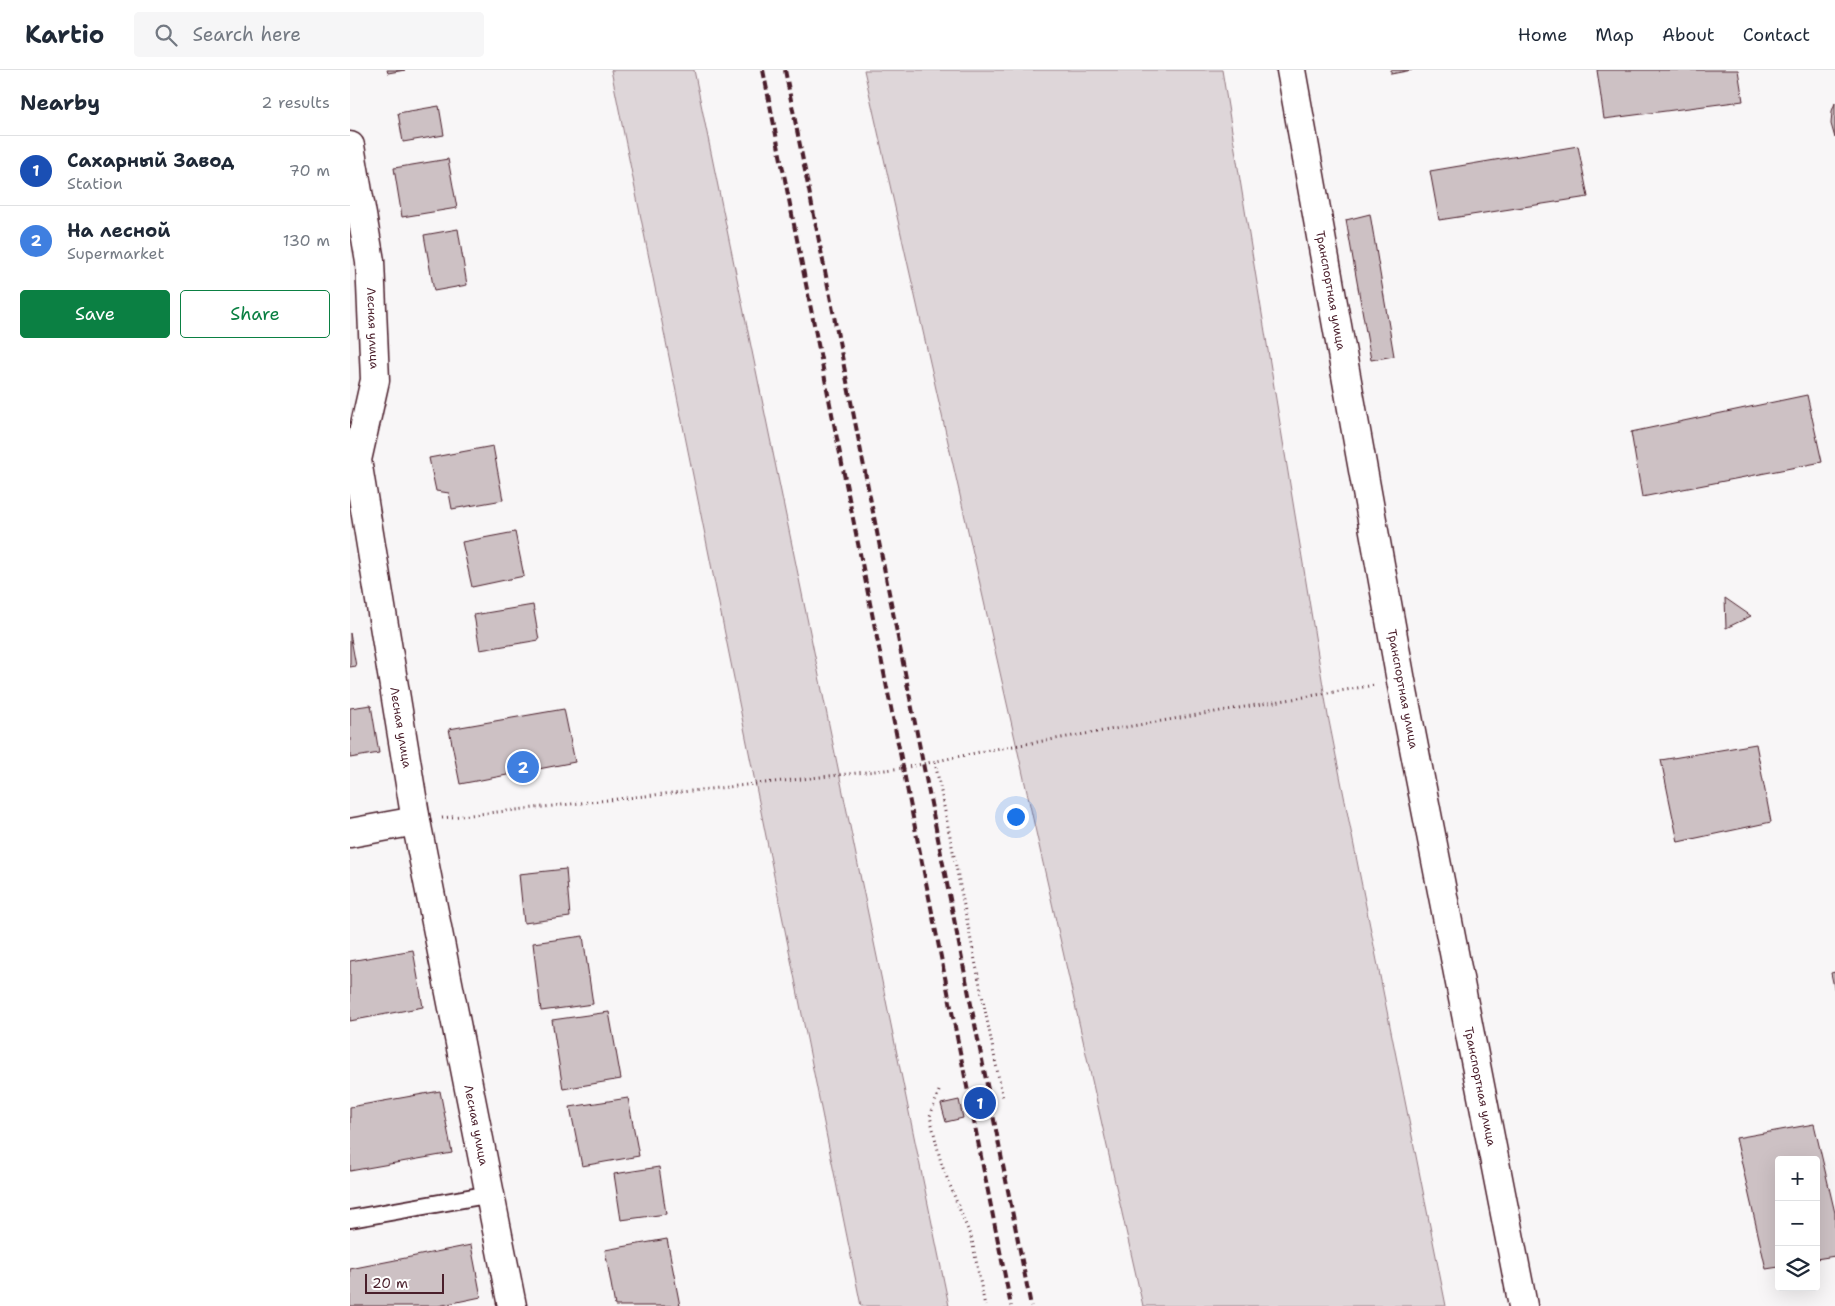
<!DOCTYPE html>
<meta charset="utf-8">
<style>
body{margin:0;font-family:"Shantell Sans",sans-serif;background:#f6f6f7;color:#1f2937}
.controls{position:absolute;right:15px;bottom:15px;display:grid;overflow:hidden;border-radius:5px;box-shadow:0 5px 20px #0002}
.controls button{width:45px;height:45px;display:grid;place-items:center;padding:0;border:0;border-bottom:1px solid #e0e1e3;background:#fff;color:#1f2937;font:25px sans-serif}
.scale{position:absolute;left:15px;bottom:12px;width:79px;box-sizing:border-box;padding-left:5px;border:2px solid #4a1f2b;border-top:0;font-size:14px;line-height:18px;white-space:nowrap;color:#4a1f2b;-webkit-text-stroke:4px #fff;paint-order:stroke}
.you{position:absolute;left:665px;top:746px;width:18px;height:18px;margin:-12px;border:4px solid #fff;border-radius:50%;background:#1a73e8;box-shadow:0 0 0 8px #1a73e833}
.badge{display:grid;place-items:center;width:32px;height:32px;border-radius:50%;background:#0b8043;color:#fff;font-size:16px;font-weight:700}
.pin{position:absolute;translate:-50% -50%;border:2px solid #fff;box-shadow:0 1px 5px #0006}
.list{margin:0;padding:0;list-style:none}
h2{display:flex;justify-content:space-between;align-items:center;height:65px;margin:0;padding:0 20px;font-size:21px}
h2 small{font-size:16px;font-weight:400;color:#747a83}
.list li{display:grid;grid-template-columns:32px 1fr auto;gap:15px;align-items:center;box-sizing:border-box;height:70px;padding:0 20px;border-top:1px solid #e0e1e3}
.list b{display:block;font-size:19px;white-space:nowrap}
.list p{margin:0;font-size:16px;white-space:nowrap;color:#747a83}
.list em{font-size:16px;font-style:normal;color:#747a83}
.actions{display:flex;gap:10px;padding:15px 20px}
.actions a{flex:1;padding:11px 0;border:1px solid #0b8043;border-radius:5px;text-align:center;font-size:18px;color:#0b8043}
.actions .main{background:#0b8043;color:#fff}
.icon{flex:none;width:28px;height:28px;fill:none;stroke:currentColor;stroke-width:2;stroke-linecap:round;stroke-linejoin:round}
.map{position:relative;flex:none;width:1485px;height:1236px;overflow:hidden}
header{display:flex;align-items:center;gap:30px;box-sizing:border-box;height:70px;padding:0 25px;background:#fff;border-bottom:1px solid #e0e1e3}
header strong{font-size:24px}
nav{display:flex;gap:28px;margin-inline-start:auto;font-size:18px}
.search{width:350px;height:45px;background:#f6f6f7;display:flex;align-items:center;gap:12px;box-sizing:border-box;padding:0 18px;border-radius:5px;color:#747a83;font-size:19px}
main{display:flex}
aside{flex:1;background:#fff}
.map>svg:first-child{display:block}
.green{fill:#ded6d9;stroke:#947a82}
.building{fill:#cdc1c4;stroke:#4a1f2b}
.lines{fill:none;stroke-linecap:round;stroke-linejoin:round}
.service-casing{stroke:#4a1f2b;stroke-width:20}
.minor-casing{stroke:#4a1f2b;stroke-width:31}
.tertiary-casing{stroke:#4a1f2b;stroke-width:31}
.path{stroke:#4a1f2b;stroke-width:3;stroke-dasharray:1 4;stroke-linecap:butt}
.service{stroke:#fff;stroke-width:16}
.minor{stroke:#fff;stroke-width:28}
.tertiary{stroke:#fff;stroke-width:28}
.rail{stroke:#4a1f2b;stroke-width:4;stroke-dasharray:8 4;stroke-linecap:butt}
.labels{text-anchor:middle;stroke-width:4.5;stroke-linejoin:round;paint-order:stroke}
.street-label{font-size:12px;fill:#4a1f2b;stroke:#fff}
</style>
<header>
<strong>Kartio</strong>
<div class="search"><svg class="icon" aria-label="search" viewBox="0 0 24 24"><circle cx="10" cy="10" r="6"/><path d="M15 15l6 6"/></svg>Search here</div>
<nav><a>Home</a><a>Map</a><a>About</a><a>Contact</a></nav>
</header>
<main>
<aside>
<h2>Nearby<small>2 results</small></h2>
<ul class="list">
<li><span class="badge" style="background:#1a4fb4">1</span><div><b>Сахарный Завод</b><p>Station</p></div><em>70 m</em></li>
<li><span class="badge" style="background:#3f7fe0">2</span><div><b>На лесной</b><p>Supermarket</p></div><em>130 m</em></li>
</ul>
<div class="actions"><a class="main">Save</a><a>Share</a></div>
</aside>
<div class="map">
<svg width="1485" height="1236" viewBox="0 0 1485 1236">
<rect width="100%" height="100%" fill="#f8f6f7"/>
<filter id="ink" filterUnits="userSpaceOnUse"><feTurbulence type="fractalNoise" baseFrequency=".02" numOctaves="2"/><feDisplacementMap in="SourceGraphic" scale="10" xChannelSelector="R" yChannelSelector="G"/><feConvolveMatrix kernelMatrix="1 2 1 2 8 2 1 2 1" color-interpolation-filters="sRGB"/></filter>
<g filter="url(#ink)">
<g class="green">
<path d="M261,0H344L599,1236H511Z"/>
<path d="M514,0H872L978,646L1096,1236H793Z"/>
</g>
<g class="building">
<path d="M37,0H55L38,3Z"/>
<path d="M1041,0H1062L1041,4Z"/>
<path d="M1247,0H1388L1393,31L1254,49Z"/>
<path d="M1485,33V68L1481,54L1482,41Z"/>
<path d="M89,36L94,65L53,72L48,43Z"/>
<path d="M1228,76L1238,127L1089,150L1080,101Z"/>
<path d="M98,89L107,138L52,147L44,98Z"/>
<path d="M1020,144L1044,286L1021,290L996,150Z"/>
<path d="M108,159L117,215L84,221L74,165Z"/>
<path d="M1457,325L1472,392L1292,427L1281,362Z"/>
<path d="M143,376L153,430L102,439L99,423L86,421L79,388Z"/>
<path d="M165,462L174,506L122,517L112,472Z"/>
<path d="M1375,528L1401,546L1376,558Z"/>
<path d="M183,535L189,570L130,580L124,545Z"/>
<path d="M0,563L6,596L0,597Z"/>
<path d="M21,635L29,683L0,688V638Z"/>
<path d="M214,639L225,692L110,714L99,659Z"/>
<path d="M1406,674L1421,752L1328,772L1311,690Z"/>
<path d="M216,799L220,847L174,853L169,804Z"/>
<path d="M233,866L243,934L191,941L183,873Z"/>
<path d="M63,880L73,937L0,951V891Z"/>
<path d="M1485,902V922L1481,903Z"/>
<path d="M259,942L271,1009L213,1019L202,950Z"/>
<path d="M90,1021L102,1083L0,1101V1037Z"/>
<path d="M278,1028L289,1086L232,1096L220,1037Z"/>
<path d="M609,1030L613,1048L596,1052L591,1034Z"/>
<path d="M1464,1054L1485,1143V1186L1466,1189V1090H1429V1197L1416,1199L1386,1068Z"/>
<path d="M309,1097L316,1144L271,1150L264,1104Z"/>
<path d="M317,1169L330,1236H265L255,1180Z"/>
<path d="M121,1175L131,1227L88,1236H0V1199Z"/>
</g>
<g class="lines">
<defs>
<path id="service" d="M0,1149L141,1124"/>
<g id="minor">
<path id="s1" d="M941,0L1051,611L1173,1236"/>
<path id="s2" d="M0,76L20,191L25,310L7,390L66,751L0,763"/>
</g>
<g id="tertiary">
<path id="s3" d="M66,751L162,1236"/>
</g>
</defs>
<use href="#service" class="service-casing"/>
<use href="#minor" class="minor-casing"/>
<use href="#tertiary" class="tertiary-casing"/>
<g class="path">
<path d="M585,692L653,1029"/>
<path d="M92,748L553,698L640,680L1025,615"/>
<path d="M589,1021L580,1046L591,1093L622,1170L635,1236"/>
</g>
<use href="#service" class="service"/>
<use href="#minor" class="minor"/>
<use href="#tertiary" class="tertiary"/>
<g class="rail">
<path d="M413,0L661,1236"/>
<path d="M435,0L681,1236"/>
</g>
</g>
</g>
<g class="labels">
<g class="street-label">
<text dy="4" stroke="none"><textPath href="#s1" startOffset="224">Транспортная улица</textPath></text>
<text dy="4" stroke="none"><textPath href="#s2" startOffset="184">Лесная улица</textPath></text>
<text dy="4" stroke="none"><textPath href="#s1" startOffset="629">Транспортная улица</textPath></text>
<text dy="4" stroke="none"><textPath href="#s2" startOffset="589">Лесная улица</textPath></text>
<text dy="4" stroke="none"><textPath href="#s1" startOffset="1034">Транспортная улица</textPath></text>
<text dy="4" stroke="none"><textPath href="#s3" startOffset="310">Лесная улица</textPath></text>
</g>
</g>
</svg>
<div class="controls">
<button>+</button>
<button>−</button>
<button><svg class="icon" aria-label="layers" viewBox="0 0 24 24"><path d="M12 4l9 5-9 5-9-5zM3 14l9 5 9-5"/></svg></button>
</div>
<div class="scale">20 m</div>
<div class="you"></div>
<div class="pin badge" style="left:630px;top:1033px;background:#1a4fb4">1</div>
<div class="pin badge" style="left:173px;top:697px;background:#3f7fe0">2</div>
</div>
</main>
